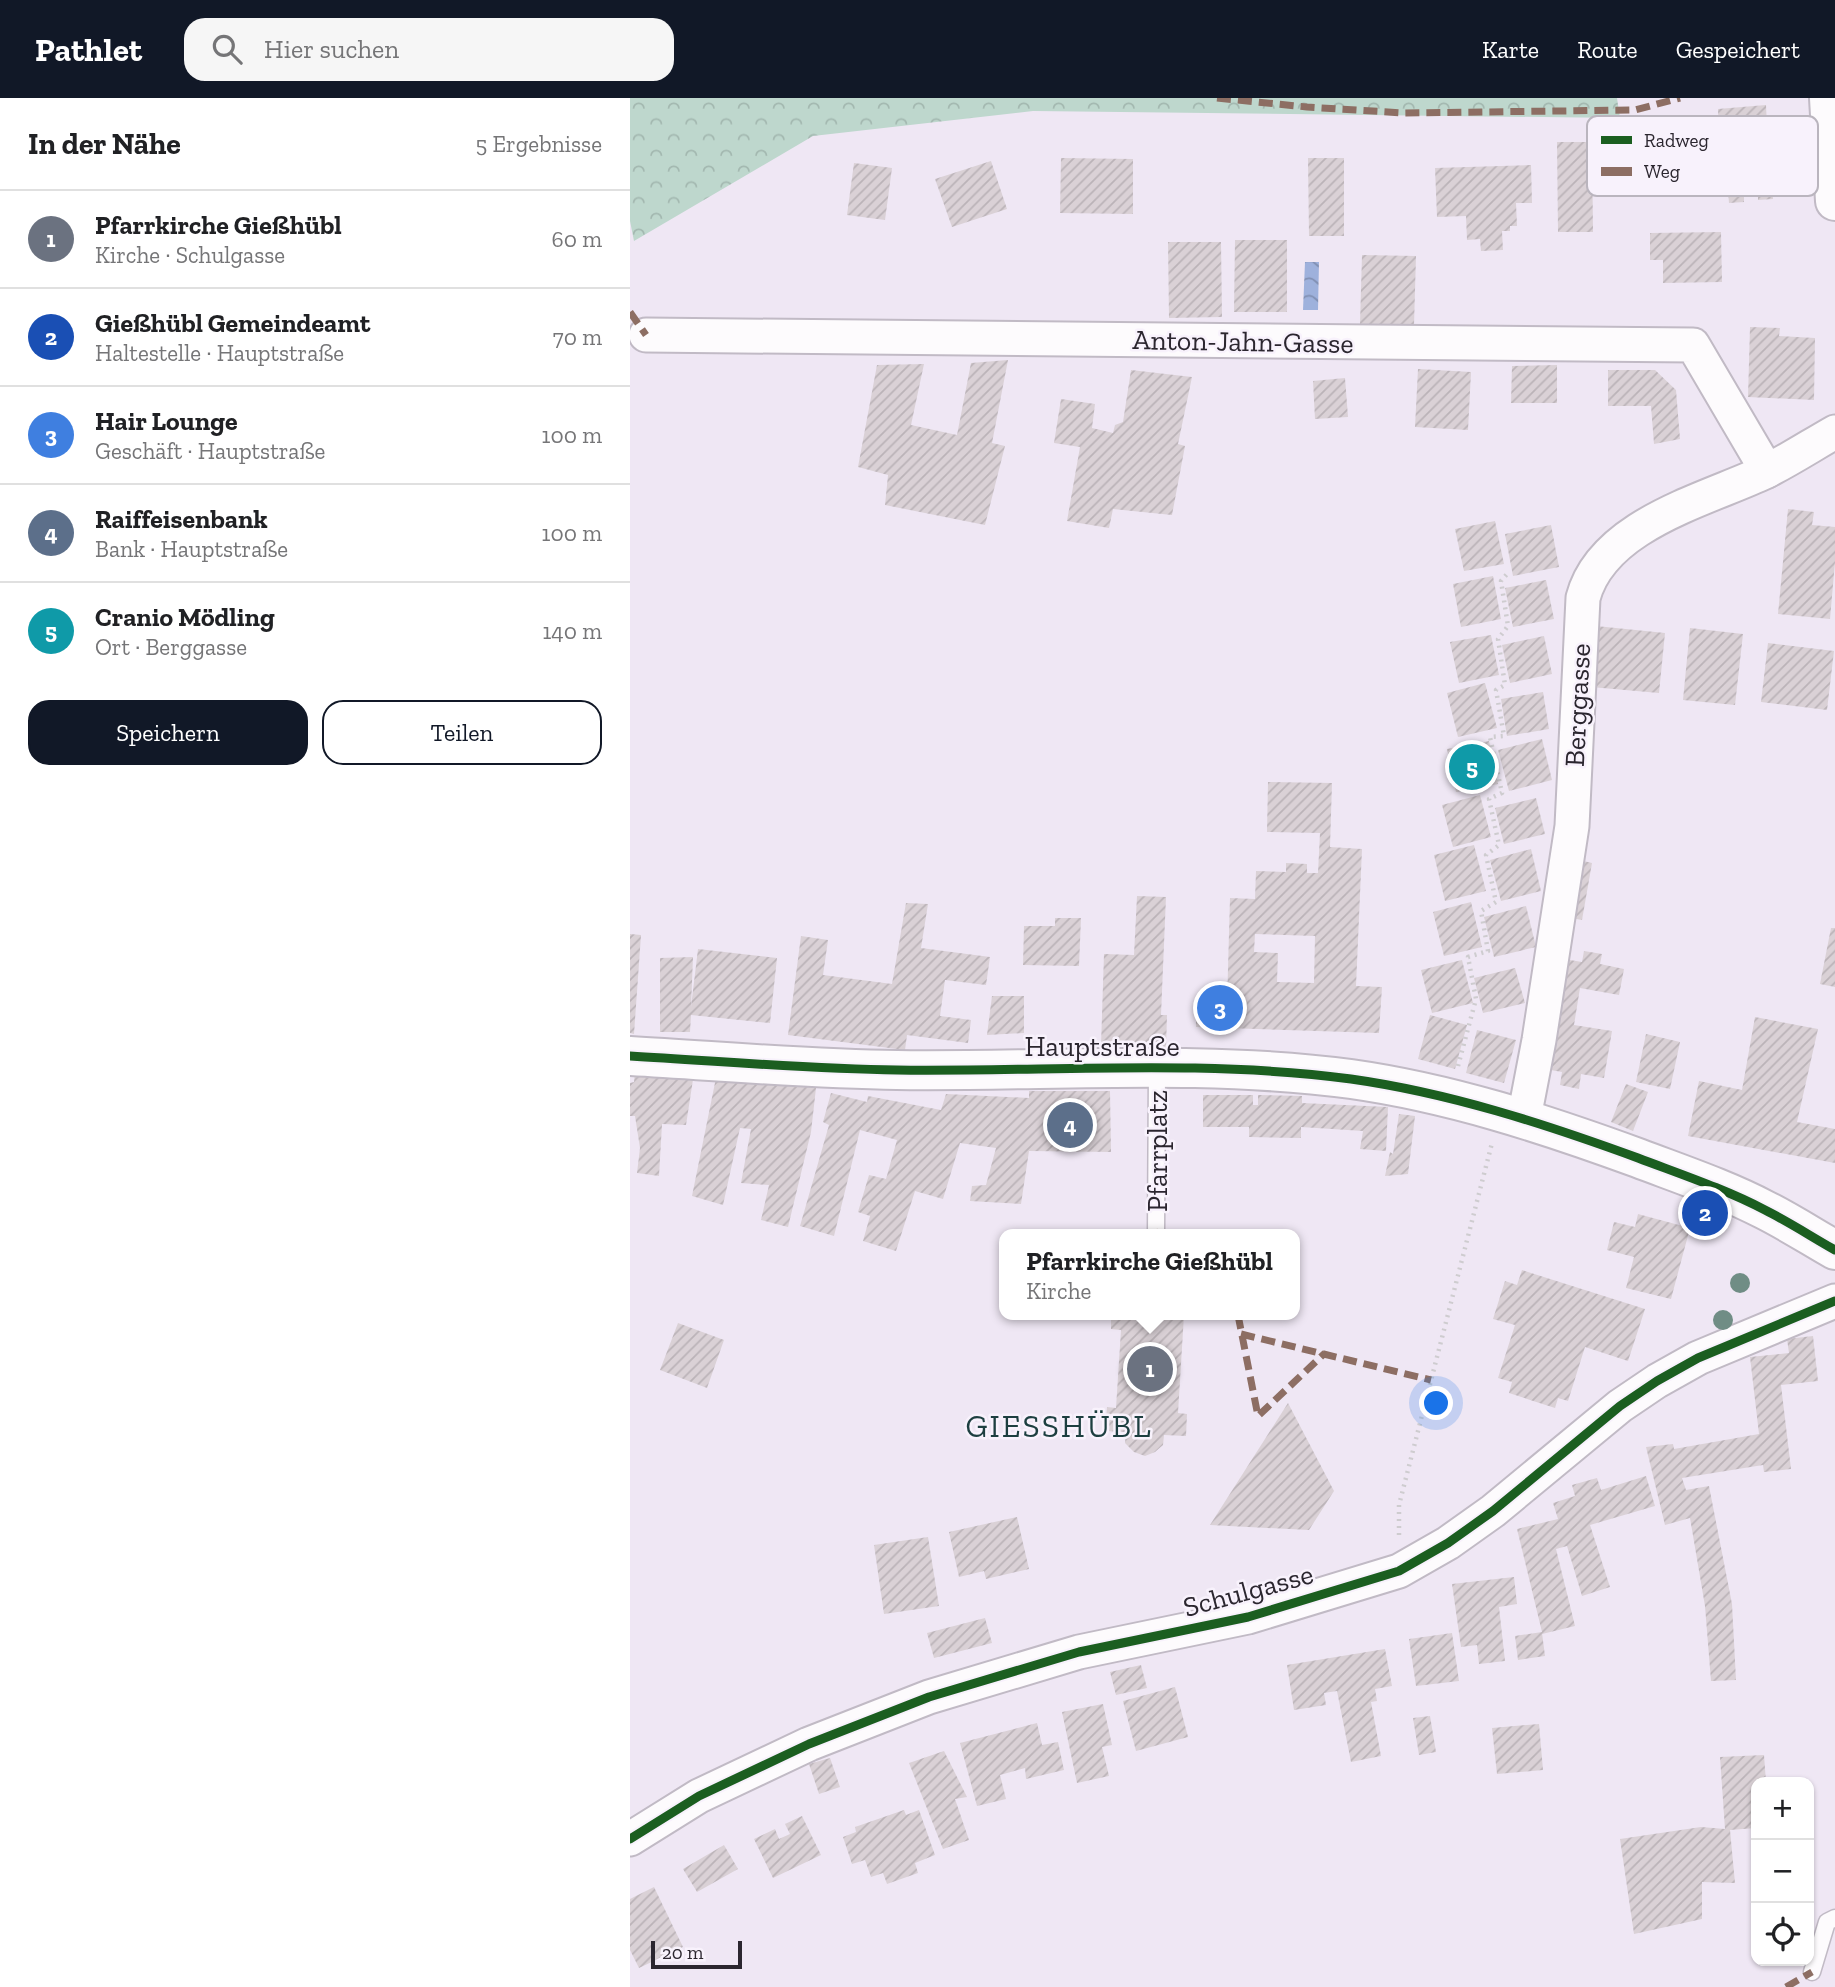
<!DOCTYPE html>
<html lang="de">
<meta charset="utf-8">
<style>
body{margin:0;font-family:"Zilla Slab",serif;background:#f6f6f6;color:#202124}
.controls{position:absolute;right:21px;bottom:21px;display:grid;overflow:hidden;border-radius:14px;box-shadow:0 2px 5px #0004}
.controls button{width:63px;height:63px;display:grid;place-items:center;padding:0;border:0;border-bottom:2px solid #e0e0e0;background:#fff;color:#202124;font:35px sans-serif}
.scale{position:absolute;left:21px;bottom:18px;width:91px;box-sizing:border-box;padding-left:7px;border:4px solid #2b262f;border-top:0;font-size:19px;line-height:24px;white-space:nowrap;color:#2b262f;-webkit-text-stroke:5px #f8f2fc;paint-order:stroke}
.you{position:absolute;left:807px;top:1306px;width:24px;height:24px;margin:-18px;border:5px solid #fff;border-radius:50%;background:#1a73e8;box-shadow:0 0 0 10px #1a73e833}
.badge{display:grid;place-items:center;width:46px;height:46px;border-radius:50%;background:#111827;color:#fff;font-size:23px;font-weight:700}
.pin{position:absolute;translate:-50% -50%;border:4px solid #fff;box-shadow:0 2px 7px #0006}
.popup{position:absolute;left:369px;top:1131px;width:301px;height:91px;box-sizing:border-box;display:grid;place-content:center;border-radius:14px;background:#fff;filter:drop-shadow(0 2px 5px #0005);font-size:23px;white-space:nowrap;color:#757577}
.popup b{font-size:26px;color:#202124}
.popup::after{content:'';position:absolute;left:50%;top:100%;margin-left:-14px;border:14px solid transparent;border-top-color:#fff}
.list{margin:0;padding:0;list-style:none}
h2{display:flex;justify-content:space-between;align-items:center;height:91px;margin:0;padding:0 28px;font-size:30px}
h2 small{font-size:23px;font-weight:400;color:#757577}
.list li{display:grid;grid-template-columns:46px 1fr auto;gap:21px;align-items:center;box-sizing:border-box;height:98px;padding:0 28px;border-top:2px solid #e0e0e0}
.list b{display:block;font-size:26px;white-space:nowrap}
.list p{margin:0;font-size:23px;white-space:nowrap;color:#757577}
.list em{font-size:23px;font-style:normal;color:#757577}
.actions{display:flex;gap:14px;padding:21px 28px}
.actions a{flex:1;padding:16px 0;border:2px solid #111827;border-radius:21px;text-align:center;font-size:24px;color:#111827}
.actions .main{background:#111827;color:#fff}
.icon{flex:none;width:38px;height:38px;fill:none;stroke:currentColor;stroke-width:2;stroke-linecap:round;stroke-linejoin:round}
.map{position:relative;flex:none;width:1205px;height:1889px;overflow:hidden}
header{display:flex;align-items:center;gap:42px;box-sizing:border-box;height:98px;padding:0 35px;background:#111827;color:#fff}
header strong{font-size:33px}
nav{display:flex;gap:38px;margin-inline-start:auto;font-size:24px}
.search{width:490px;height:63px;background:#f6f6f6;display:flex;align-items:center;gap:18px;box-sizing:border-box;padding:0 24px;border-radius:21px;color:#757577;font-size:26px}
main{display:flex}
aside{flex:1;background:#fff}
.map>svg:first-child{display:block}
.forest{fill:url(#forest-crowns)}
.water{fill:url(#water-waves)}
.building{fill:url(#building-hatch);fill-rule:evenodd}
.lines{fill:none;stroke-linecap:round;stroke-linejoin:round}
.service-casing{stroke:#c1bac5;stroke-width:19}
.minor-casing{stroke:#c1bac5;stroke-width:37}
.tertiary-casing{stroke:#c1bac5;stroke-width:42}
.secondary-casing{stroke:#c1bac5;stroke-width:42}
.path{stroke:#cecccf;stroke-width:4.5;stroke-dasharray:2 5;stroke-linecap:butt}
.service{stroke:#fdfbfd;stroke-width:16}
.minor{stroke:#fdfbfd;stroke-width:33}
.tertiary{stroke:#fdfbfd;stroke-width:38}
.secondary{stroke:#fdfbfd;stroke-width:38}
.quiet{stroke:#8d6e63;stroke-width:7;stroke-dasharray:14 7;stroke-linecap:butt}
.cycleway-casing{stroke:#f8f2fc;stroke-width:13}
.cycleway{stroke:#1b5e20;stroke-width:9}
.tree{fill:#708d85}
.labels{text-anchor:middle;stroke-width:5;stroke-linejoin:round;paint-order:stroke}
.street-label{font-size:28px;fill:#2b262f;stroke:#f8f2fc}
.quarter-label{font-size:32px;letter-spacing:2px;fill:#1d3f40;stroke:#f8f2fc}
.key{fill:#f8f2fc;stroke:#bab5be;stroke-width:2}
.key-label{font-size:19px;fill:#2b262f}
</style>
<header>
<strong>Pathlet</strong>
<div class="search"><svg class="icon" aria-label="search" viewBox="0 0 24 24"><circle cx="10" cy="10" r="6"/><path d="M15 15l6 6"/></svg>Hier suchen</div>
<nav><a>Karte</a><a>Route</a><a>Gespeichert</a></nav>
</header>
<main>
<aside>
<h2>In der Nähe<small>5 Ergebnisse</small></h2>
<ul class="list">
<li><span class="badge" style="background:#6b7280">1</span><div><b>Pfarrkirche Gießhübl</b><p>Kirche · Schulgasse</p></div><em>60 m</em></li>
<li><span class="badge" style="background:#1a4fb4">2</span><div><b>Gießhübl Gemeindeamt</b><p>Haltestelle · Hauptstraße</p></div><em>70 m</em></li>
<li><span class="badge" style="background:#3f7fe0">3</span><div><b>Hair Lounge</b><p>Geschäft · Hauptstraße</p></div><em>100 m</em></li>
<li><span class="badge" style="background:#5c6f8a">4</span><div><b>Raiffeisenbank</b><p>Bank · Hauptstraße</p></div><em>100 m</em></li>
<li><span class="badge" style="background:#0f9aa8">5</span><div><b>Cranio Mödling</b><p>Ort · Berggasse</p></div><em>140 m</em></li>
</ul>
<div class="actions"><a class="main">Speichern</a><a>Teilen</a></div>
</aside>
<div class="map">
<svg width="1205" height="1889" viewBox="0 0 1205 1889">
<defs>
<pattern id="forest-crowns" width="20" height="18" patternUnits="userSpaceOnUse" patternTransform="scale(1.75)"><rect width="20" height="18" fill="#bed7cd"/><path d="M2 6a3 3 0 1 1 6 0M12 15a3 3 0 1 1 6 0" fill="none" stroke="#a3b8b0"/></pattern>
<pattern id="water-waves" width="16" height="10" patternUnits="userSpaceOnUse" patternTransform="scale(1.75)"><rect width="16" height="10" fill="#9eb1dc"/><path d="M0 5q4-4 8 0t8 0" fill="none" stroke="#8190b3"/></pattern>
<pattern id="building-hatch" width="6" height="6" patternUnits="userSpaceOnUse" patternTransform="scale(1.75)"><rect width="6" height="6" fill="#dad1d6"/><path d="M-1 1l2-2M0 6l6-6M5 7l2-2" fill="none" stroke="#bbb3b8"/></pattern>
</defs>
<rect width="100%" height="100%" fill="#efe7f4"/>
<path class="forest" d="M0,0H987L990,20L403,13L183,38L4,143L0,123Z"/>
<path class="water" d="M675,164H689L688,212H673Z"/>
<g class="building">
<path d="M1136,7L1137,29H1135V40H1131L1133,66H1141L1143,101L1128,102V98L1114,99V104L1099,105L1096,67L1078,68V73L1030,76L1027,30L1076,26V36H1089L1088,11Z"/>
<path d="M927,44H962L963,134H928Z"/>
<path d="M431,60L503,61V116L430,115Z"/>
<path d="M678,60H714V138H679Z"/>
<path d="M361,63L377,111L322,129L305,81Z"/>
<path d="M224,65L262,70L255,122L217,117Z"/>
<path d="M901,67L902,105H886L887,128H880V133H872L873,152L851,153L850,141L837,142L836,118L807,119L805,70Z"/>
<path d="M1091,134L1092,184L1033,185V162H1020V135Z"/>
<path d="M605,142H657V214H604Z"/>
<path d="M538,144H591L592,219L539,220Z"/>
<path d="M732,157L786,158L784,227L730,226Z"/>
<path d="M1120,229L1150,230L1149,238L1185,240L1184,302L1118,299Z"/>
<path d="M378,262L362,345L375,348L355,427L255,407L258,377L228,369L247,267L294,266L281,327L327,337L341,265Z"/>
<path d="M927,267V305H881L882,268Z"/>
<path d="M788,271L841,274L838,332L785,329Z"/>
<path d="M501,272L562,279L548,346L555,348L542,417L483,411L479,430L437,423L450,349L424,345L431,301L465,306L462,330L483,335L485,327L493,324Z"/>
<path d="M978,272H1025L1046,292L1050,341L1024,346L1021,308H978Z"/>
<path d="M715,280L718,319L685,321L683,283Z"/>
<path d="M1158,411L1184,414L1182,427L1205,429V464L1200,521L1148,516Z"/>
<path d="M865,423L874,466L834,473L825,431Z"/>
<path d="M921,427L929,469L883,478L875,436Z"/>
<path d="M863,478L871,521L831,529L823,486Z"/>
<path d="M916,482L924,521L883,529L875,490Z"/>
<path d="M966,528L1035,535L1029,595L961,589Z"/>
<path d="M1060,530L1113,536L1105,607L1053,602Z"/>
<path d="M861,537L869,577L829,585L820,544Z"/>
<path d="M914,538L922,576L880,585L872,547Z"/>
<path d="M1138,545L1204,553L1197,612L1131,604Z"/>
<path d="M855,585L867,630L828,639L817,595Z"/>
<path d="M913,594L919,631L877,638L871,601Z"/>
<path d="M912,641L922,682L879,693L868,652Z"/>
<path d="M859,643L868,686L826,694L817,651Z"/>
<path d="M638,684L702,685L700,749L732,751L726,888L752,889L749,935L566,929V905L597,906L600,800L625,801L626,773L656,774V765L677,766V775H688L690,735L637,734ZM625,836L685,838L684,885L647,884L648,855L624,854Z"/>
<path d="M850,697L861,739L823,749L812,707Z"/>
<path d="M906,700L915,736L874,746L865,710Z"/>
<path d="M844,747L856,793L815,803L804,757Z"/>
<path d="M901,751L911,793L871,803L860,762Z"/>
<path d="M945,761L962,765L952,822L935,819Z"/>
<path d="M507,798L536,799L531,917H537L536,951L471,948L474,856L504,857Z"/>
<path d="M841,804L852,849L814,858L803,814Z"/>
<path d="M276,805L298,806L291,850L360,859L356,887L315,882L310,918L341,922L338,945L277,937L275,952L158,937L171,838L198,842L193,877L262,886Z"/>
<path d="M896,808L906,849L864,859L854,819Z"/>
<path d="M425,820H451L449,868L393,867L394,828H425Z"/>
<path d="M1201,830H1205V889L1190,886Z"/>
<path d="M0,836L11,837L4,936L0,935Z"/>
<path d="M68,851L147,860L140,925L61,917L60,934H30V860L63,859L61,909Z"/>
<path d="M954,853L972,856L970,866L994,871L989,897L950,890L944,927L982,933L974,980L951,976L949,991L930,987L932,974L909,970L928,860L952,864Z"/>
<path d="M832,862L843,905L802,915L791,872Z"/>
<path d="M885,870L895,905L853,915L844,880Z"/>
<path d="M362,898H394V935L357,937Z"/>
<path d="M800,917L837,927L825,971L788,961Z"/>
<path d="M1125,919L1188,931L1167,1024L1205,1031V1065L1058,1038L1069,983L1112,992Z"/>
<path d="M847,932L886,942L874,985L836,975Z"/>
<path d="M1016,936L1050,944L1040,991L1006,984Z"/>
<path d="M88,970L186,990L181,1034L158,1129L131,1122L139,1087L111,1085L121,1031L110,1030L93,1107L62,1098Z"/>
<path d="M5,974L64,975L56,1027L32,1026L29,1078L7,1075L10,1050L5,1018H0V985L4,984Z"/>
<path d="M996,986L1018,994L1003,1033L981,1024Z"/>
<path d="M399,993H480L481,1054L399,1053L391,1106L340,1103L342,1088L356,1087L366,1050L330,1045L313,1101L285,1093L266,1153L233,1143L240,1118L228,1114L239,1077L256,1081L267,1042L230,1032L204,1138L170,1128L199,1027L193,1024L201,995L237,1004L238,998L311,1012L316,996L399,1000Z"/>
<path d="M573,997H623V1007H628V997L672,998V1005L758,1009L756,1053L730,1051L733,1033L671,1029V1040L619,1039V1029H573Z"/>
<path d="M769,1016L785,1018L778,1076L755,1078L760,1054L763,1056Z"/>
<path d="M1008,1116L1060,1130L1041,1201L996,1190L1004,1159L977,1152L984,1124L1005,1129Z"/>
<path d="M892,1172L1015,1211L998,1263L955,1249L938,1303L928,1300L925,1310L879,1295L882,1284L868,1280L885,1227L863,1221L875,1183L887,1187Z"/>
<path d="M481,1217H554L548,1315L557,1316L556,1338L534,1337L533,1347L525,1354L515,1358L504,1354L495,1345L496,1334L475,1333L477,1309L486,1310L491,1232L481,1231Z"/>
<path d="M48,1225L94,1242L77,1290L30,1272Z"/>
<path d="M1183,1238L1188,1283L1151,1287L1161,1371L1134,1374L1133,1367L1052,1380L1056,1392L1079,1388L1102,1506L1106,1582L1081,1583L1075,1508L1060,1420L1035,1427L1016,1349L1043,1346L1044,1351L1129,1336L1120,1259L1159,1255L1157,1241Z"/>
<path d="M658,1305L704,1393L679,1432L580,1427Z"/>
<path d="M1016,1378L1025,1408L960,1427L980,1489L952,1498L937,1448L926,1451L945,1528L912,1536V1535L915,1558L888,1562L885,1538L912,1534L887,1431L928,1421L923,1405L945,1398L942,1387L967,1380L971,1392Z"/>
<path d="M387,1419L399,1471L356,1481L354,1473L329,1479L319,1434Z"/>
<path d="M298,1439L309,1508L254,1516L244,1447Z"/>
<path d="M884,1479L887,1506L869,1509L875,1563L849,1566L847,1547L831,1549L822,1486Z"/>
<path d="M355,1520L362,1545L304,1560L297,1535Z"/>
<path d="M822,1535L829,1583L786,1588L779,1541Z"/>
<path d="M755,1551L762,1588L745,1591L747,1603L741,1604L751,1658L721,1664L707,1593L694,1595L696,1607L664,1612L657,1567Z"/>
<path d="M511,1567L517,1590L486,1597L480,1574Z"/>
<path d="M545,1589L558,1639L506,1653L493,1603Z"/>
<path d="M473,1606L482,1647L472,1649L479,1678L447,1685L432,1614Z"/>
<path d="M800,1618L806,1654L789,1657L783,1620Z"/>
<path d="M407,1625L412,1647L428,1644L434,1672L396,1681L395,1670L370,1677L376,1701L347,1708L330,1645Z"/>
<path d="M909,1626L913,1672L867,1676L862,1630Z"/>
<path d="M314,1653L337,1699L325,1701L339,1742L313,1751L279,1665Z"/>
<path d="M1134,1657L1136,1684H1126V1730L1100,1732L1105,1785L1072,1784V1821L1004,1836L990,1741L1071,1729L1095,1731L1090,1659Z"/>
<path d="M200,1660L210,1689L189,1696L179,1666Z"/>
<path d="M274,1712L276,1717L289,1712L305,1757L285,1765L288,1775L257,1786L253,1775L241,1779L235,1762L222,1766L213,1739L226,1734L225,1729Z"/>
<path d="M172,1718L191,1757L143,1780L124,1741L145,1731L149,1741L160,1736L155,1726Z"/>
<path d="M94,1747L108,1771L67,1794L53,1771Z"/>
<path d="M24,1789L53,1849L9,1870L0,1852V1801Z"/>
</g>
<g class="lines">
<defs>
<g id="service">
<path d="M526,1136L527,970"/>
<path d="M1182,1874L1197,1824L1205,1820"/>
</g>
<g id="minor">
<path d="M16,237L1063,247L1137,373"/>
<path d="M894,1020L909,942L942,728L953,500C972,427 1075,402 1135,374C1159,362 1182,347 1205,334"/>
<path d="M0,1741L69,1698L179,1646L299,1599L449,1554L618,1519L769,1473L818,1445L863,1413L990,1308L1027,1283L1068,1260L1205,1203"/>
</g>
<path id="tertiary" d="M0,958C89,963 178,971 267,972C418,974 570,961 721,981C820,995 915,1026 1008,1060C1050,1076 1095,1091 1135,1112C1159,1124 1182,1139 1205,1152"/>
<path id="secondary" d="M1199,0L1205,103"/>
</defs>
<use href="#service" class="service-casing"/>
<use href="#minor" class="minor-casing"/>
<use href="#tertiary" class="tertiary-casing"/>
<use href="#secondary" class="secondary-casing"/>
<g class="path">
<path d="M828,968L846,901L838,859L858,853L851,813L866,804L856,757L869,747L859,701L872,695L860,639L874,638L866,592L875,587L868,541L878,528L871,483L877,476"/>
<path d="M769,1437V1407L862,1045"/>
</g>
<use href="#service" class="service"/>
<use href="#minor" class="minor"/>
<use href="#tertiary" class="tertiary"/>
<use href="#secondary" class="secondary"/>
<g class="quiet">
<path d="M587,0L677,9L774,15L1005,12L1050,0"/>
<path d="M0,214L16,237"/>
<path d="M526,1134L533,1136"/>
<path d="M608,1217L628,1318L695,1255"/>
<path d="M611,1236L801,1282"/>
<path d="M1156,1889L1182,1874"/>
</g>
<defs>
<g id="cycleway">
<path d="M0,958C89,963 178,971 267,972C418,974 570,961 721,981C820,995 915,1026 1008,1060C1050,1076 1095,1091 1135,1112C1159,1124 1182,1139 1205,1152"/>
<path d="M0,1741L69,1698L179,1646L299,1599L449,1554L618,1519L769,1473L818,1445L863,1413L990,1308L1027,1283L1068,1260L1205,1203"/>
</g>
</defs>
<use href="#cycleway" class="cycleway-casing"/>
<use href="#cycleway" class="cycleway"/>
</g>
<g class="tree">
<circle cx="1110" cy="1185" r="10"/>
<circle cx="1093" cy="1222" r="10"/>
</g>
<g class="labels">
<g class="street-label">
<text transform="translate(613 243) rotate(1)" y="10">Anton-Jahn-Gasse</text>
<text transform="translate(947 607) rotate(-87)" y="10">Berggasse</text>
<text x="472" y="958">Hauptstraße</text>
<text transform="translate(527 1053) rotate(-90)" y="10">Pfarrplatz</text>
<text transform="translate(618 1492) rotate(-15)" y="10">Schulgasse</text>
</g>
<g class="quarter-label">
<text x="429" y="1339">GIESSHÜBL</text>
</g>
</g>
<rect x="957" y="18" width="231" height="80" rx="10" class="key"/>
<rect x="971" y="38" width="31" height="8" fill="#1b5e20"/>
<rect x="971" y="69" width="31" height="9" fill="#8d6e63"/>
<g class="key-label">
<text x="1014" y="49">Radweg</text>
<text x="1014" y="80">Weg</text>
</g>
</svg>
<div class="controls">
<button>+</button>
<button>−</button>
<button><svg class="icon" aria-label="locate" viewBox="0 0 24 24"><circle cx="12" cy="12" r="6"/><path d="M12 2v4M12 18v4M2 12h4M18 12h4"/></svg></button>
</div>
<div class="scale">20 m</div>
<div class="you"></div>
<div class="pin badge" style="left:520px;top:1271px;background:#6b7280">1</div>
<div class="popup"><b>Pfarrkirche Gießhübl</b>Kirche</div>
<div class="pin badge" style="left:1075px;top:1115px;background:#1a4fb4">2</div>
<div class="pin badge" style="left:590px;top:910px;background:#3f7fe0">3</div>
<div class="pin badge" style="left:440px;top:1027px;background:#5c6f8a">4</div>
<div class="pin badge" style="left:842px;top:669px;background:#0f9aa8">5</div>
</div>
</main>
